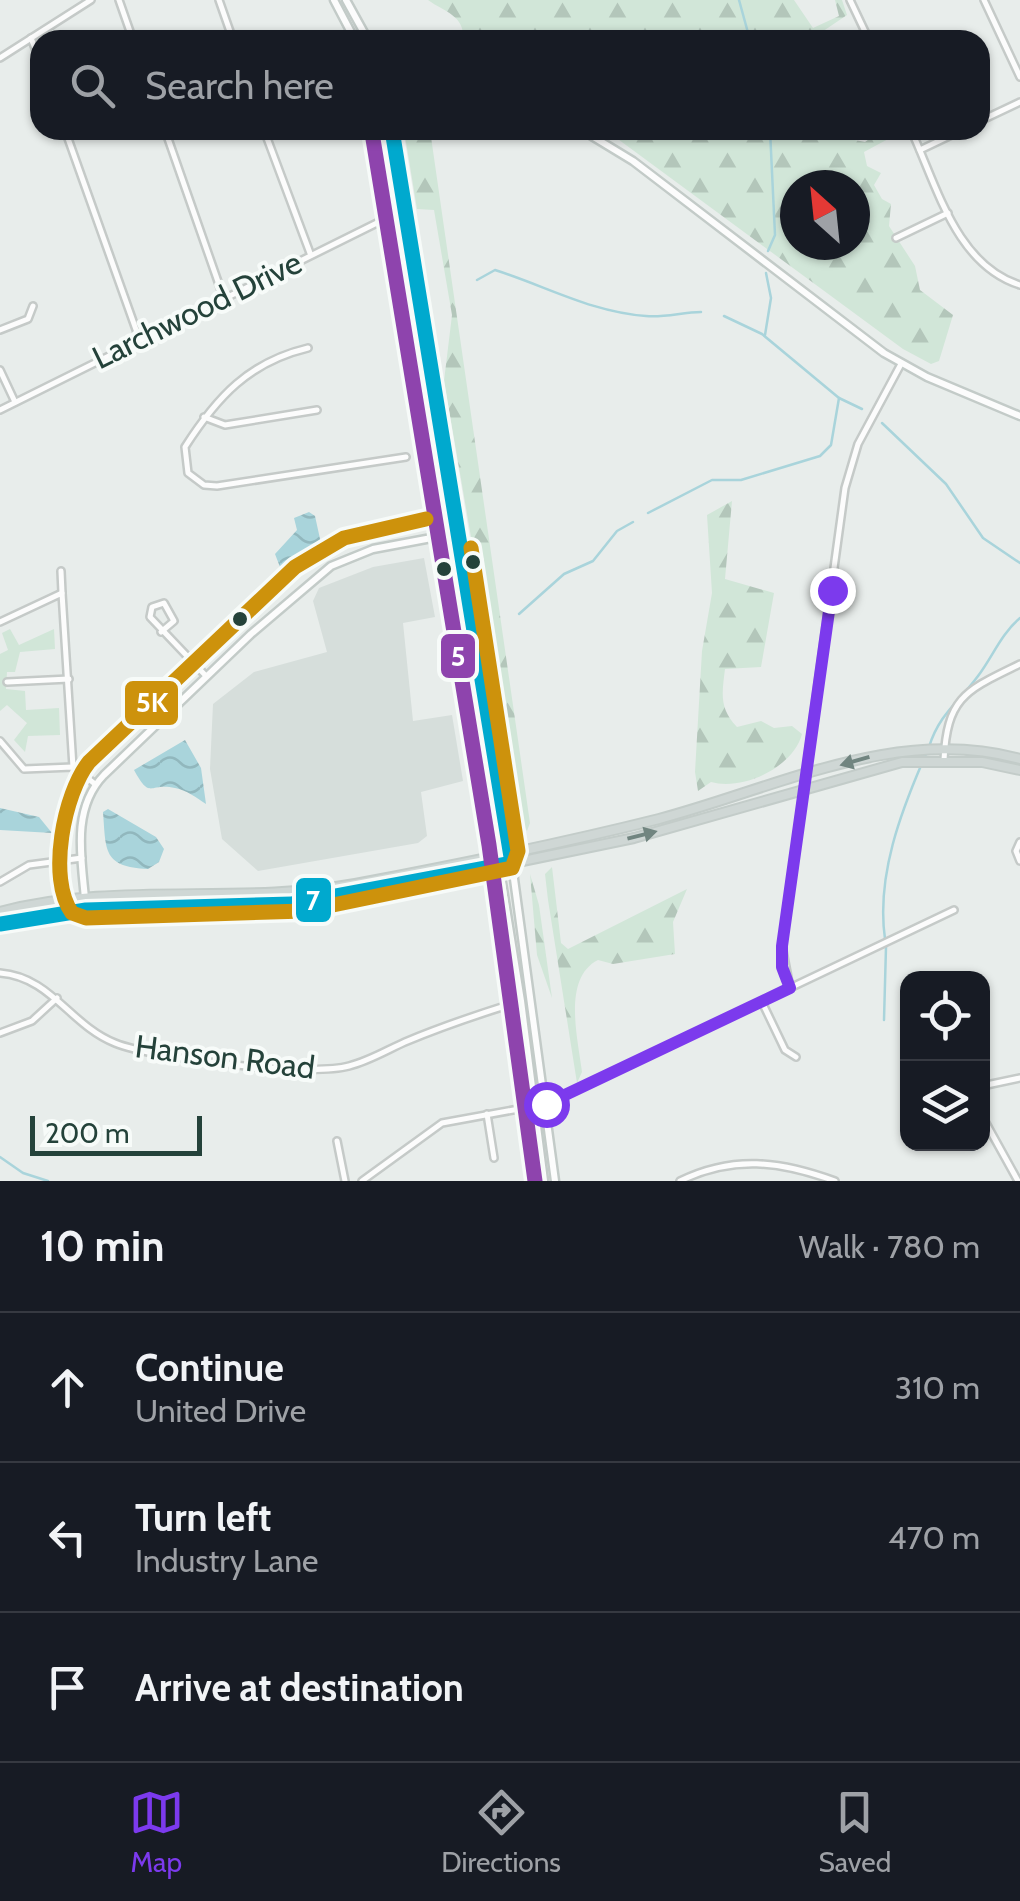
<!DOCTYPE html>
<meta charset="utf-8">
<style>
body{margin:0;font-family:Cabin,sans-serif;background:#242831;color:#f1f3f6}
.controls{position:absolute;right:30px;bottom:30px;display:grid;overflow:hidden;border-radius:20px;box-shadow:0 2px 8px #0004}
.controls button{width:90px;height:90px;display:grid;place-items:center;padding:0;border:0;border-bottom:2px solid #363941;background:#171b24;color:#f1f3f6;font:50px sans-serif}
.compass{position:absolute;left:780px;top:170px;width:90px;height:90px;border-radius:50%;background:#171b24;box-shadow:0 2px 8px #0004;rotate:333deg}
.scale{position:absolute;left:30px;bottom:25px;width:172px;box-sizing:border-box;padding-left:10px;border:5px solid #24423a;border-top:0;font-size:28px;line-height:35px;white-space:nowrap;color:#24423a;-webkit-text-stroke:8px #f7fbf9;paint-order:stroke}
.stop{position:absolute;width:30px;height:30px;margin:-22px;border:8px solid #7c3aed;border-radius:50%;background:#fff}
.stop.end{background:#7c3aed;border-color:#fff;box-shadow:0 2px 10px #0008}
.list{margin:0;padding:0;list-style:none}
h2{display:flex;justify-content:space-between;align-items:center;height:130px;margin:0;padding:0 40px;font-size:42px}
h2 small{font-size:32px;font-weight:400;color:#9ea1a6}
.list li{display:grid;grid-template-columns:65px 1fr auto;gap:30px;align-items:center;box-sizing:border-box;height:150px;padding:0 40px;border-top:2px solid #363941}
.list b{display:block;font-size:38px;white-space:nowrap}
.list p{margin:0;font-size:32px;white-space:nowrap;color:#9ea1a6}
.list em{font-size:32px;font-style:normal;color:#9ea1a6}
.icon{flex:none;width:55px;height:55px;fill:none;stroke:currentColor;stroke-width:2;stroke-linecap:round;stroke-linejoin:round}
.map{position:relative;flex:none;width:1020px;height:1181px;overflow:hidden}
.search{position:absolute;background:#171b24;box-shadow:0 2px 8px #0004;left:30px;right:30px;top:30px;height:110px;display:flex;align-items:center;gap:25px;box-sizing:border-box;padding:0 35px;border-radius:30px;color:#9ea1a6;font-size:38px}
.sheet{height:580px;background:#171b24}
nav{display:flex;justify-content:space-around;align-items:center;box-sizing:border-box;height:140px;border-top:2px solid #363941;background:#171b24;font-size:28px;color:#9ea1a6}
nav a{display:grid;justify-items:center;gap:5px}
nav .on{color:#7c3aed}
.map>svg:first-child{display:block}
.built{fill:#d6dedb}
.green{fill:#d1e6d8}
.forest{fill:url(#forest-firs);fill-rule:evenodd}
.water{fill:url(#water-waves)}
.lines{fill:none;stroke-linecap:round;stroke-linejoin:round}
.stream{stroke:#a9d4db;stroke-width:2.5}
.street-casing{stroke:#c5cac8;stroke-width:10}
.secondary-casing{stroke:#c3cbc8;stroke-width:11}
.primary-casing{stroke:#c3ccc9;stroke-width:12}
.street{stroke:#fcfcfc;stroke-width:5}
.secondary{stroke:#fcfcfc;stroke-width:6}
.primary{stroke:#cfd7d5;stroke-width:8}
.bus-1-casing{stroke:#f7fbf9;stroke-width:22}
.bus-2-casing{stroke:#f7fbf9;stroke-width:22}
.bus-3-casing{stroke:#f7fbf9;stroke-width:22}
.bus-1{stroke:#00a9ce;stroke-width:15}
.bus-2{stroke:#8e44ad;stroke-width:15}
.bus-3{stroke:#cd920c;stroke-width:15}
.oneway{fill:#718580}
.route{stroke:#7c3aed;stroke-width:12}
.bus-dot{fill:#24423a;stroke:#f7fbf9;stroke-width:4}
.labels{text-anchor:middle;stroke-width:8;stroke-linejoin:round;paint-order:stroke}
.street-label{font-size:32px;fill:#24423a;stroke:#f7fbf9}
.line-badge{stroke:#f7fbf9;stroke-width:4}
.badge-label{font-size:28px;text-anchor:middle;font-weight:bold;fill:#fff}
</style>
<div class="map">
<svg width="1020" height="1181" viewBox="0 0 1020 1181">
<defs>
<pattern id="forest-firs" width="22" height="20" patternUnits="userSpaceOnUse" patternTransform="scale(2.5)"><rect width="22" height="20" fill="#d1e6d8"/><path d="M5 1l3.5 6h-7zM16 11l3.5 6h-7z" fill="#b3c6ba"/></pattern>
<pattern id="water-waves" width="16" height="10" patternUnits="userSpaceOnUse" patternTransform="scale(2.5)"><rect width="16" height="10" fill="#a9d4db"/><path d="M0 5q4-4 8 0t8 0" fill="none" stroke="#91b7bd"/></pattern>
</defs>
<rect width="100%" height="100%" fill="#e8edeb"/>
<path class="built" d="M424,558L435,617L403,623L413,721L452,715L463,781L421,792L427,836L418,843L258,871L222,839L210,769L213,704L254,672L327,652L313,601L319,588L373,567Z"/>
<path class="green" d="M10,629L19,645L54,629L55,649L20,652L15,672H7L6,689L25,691L26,710L59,708L60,735L28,736L25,752L14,740L27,723L7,705L0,711V654L8,650L2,633Z"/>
<g class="forest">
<path d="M428,0H794L813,28L839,16L835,0H842L847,15L810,40H464C463,14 446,13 428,0Z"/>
<path d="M404,130H430L530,823L527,831L520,820L444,381L452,315L434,210L417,209Z"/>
<path d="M651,130H850L855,140L865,142L882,130H902L903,140L890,138L864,152L867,166L881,173L874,185L882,199L891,204L889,226L915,266L920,290L953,315L939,361L931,364L903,349L611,134L614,131L638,140L649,138ZM795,185H855V245H795Z"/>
<path d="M732,501L725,579L774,593L761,667L725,669C722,694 719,708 737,727L761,721L774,728L792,726L802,734C793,768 742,791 711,782L698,791L695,772L702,651L712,593L707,515Z"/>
<path d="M552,867L561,943L568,949L687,889L673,922L675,954L613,964L598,960C562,978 578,1039 582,1072L577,1083L548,900L545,874Z"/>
<path d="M530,874L539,905L552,998L537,955Z"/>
</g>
<g class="water">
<path d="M309,512L315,516L322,548L280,567L275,554L297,530L294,518Z"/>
<path d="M185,740L201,768L206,804C197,798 186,790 175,788C149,782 151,801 134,770Z"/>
<path d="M0,808L39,817L52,833L0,830Z"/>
<path d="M108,809L156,837L164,849L159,862L148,869C103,867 106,851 103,812Z"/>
</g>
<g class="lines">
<g class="stream">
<path d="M739,0L750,40"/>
<path d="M768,251L775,235L770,130"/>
<path d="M477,280L495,270C546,286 591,312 646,316C664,318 683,312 701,312"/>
<path d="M724,316L762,334L839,398L862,409"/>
<path d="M765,335L771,298L766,273"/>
<path d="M882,423L946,484L983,538L1020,563"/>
<path d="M648,513L712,480H741L820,456L831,445L839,398"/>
<path d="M519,614L564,574L593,561L617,531L633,522"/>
<path d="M929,747C939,714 959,702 978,676C993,656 1001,634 1020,618"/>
<path d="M885,939C876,876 901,811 926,754"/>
<path d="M884,1020L886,947"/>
<path d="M0,1157L23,1173L48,1181"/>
</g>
<defs>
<g id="street">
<path d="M119,0L133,40"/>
<path d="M219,0L233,40"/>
<path d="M850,0L869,40"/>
<path d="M984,0L1020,77"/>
<path d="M31,38L40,61"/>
<path d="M0,58L91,0"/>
<path d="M980,121L1020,102"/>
<path d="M65,130L139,338"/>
<path d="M165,130L223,296"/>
<path d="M264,130L310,253"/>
<path d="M911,130C937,186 956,265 1020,285"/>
<path d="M920,150L962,130"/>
<path d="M896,238L948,213"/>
<path d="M0,330L28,319L33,306"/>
<path d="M308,348C249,362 217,397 185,447L188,473L204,485L217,486L406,457"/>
<path d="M0,370L15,402"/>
<path d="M0,410L395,214"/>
<path d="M204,417L225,425L317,410"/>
<path d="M61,571L62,593"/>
<path d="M0,622L62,593L73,767"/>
<path d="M161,632L174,621L164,603L152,607L150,617L206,676"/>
<path d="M7,682L69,679"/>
<path d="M0,741L24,769L73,767L95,784"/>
<path d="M944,760C947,696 967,690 1020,664"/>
<path d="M1020,842L1016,851L1020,861"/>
<path d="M0,882L29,865L82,858"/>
<path d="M0,973C51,977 70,1025 115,1043C154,1059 309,1077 349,1066C369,1061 387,1050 405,1042C443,1026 482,1013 521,1001"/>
<path d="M790,988L782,946L845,488L858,444L901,364"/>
<path d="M762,1002L785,1050L796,1057"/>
<path d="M0,1033L32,1021L57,998"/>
<path d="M982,1086L1020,1078"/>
<path d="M546,1104L954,910"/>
<path d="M487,1114L494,1158"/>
<path d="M982,1116L1018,1181"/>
<path d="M337,1141L345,1181"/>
<path d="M362,1181L442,1123L535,1106"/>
<path d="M680,1181C733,1155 780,1161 835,1181"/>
</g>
<g id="secondary">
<path d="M334,0L355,40"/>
<path d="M346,0L368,40"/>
<path d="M381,130L521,1001L544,1181"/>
<path d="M392,130L509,842L555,1181"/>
<path d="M582,130L633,161L884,353L927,377L1020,416"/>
<path d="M86,910C83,865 69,811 104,775L251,634L331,566L373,549L458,533"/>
</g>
<g id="primary">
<path d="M0,912C115,881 237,905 355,884C456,865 559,844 659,819C776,788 897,725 1020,759"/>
<path d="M0,924L86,910L226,909L353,896L634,838L902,762H982L1020,770"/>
</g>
</defs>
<use href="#street" class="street-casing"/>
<use href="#secondary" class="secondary-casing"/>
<use href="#primary" class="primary-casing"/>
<use href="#street" class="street"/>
<use href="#secondary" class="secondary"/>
<use href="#primary" class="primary"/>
<defs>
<path id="bus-1" d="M0,924L86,910L292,904L512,863L392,130"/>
<path id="bus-2" d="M372,133L489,845L535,1181"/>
<path id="bus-3" d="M426,519L344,538L295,567L89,762C64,793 47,879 72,913L86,918L304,911L512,868L518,851L471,548"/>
</defs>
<use href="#bus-1" class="bus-1-casing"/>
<use href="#bus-2" class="bus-2-casing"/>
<use href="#bus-3" class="bus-3-casing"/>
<use href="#bus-1" class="bus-1"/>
<use href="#bus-2" class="bus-2"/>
<use href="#bus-3" class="bus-3"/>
</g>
<defs><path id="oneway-solid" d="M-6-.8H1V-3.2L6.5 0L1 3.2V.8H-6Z" transform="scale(2.5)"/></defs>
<g class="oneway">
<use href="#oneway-solid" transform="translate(855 761) rotate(164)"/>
<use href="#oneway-solid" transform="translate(642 835) rotate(-14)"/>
</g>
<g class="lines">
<path class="route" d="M546,1104L790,988L782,967V946L832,590"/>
</g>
<g class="bus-dot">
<circle cx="473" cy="562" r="9"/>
<circle cx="444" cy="569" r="9"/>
<circle cx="240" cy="619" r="9"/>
</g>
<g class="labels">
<g class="street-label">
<text transform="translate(197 310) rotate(-26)" y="11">Larchwood Drive</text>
<text transform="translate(225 1057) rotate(7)" y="11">Hanson Road</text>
</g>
</g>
<g class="line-badge">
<rect x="439" y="632" width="38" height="48" rx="10" fill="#8e44ad"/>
<rect x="123" y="679" width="57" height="48" rx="10" fill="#cd920c"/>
<rect x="294" y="876" width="39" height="48" rx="10" fill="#00a9ce"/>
</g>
<g class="badge-label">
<text x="458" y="666">5</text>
<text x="152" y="712">5K</text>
<text x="313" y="910">7</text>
</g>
</svg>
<div class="controls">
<button><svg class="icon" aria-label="locate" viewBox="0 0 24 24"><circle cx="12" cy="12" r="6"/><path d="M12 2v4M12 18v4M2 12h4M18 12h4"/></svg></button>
<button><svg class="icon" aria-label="layers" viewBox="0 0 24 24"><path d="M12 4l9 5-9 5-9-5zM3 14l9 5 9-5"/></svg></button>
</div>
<svg class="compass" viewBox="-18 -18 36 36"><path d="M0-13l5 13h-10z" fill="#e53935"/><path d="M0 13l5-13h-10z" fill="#9ea1a6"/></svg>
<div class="scale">200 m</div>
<div class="stop" style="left:546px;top:1104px"></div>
<div class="stop end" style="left:832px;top:590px"></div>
<div class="search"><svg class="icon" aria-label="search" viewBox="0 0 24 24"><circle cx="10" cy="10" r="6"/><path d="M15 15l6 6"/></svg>Search here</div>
</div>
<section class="sheet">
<h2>10 min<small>Walk · 780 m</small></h2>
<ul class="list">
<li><svg class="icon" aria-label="ahead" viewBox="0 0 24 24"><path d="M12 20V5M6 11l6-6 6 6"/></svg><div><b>Continue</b><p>United Drive</p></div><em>310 m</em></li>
<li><svg class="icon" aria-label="left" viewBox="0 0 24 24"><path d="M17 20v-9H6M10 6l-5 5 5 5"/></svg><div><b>Turn left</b><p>Industry Lane</p></div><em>470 m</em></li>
<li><svg class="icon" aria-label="arrive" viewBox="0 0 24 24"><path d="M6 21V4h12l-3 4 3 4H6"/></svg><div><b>Arrive at destination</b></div></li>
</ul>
</section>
<nav>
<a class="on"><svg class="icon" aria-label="map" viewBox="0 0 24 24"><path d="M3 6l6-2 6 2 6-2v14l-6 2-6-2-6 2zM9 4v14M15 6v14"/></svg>Map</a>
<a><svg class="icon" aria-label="directions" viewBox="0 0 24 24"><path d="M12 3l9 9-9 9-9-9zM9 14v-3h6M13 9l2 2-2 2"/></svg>Directions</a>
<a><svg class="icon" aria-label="saved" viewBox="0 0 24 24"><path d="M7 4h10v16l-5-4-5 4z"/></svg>Saved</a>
</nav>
